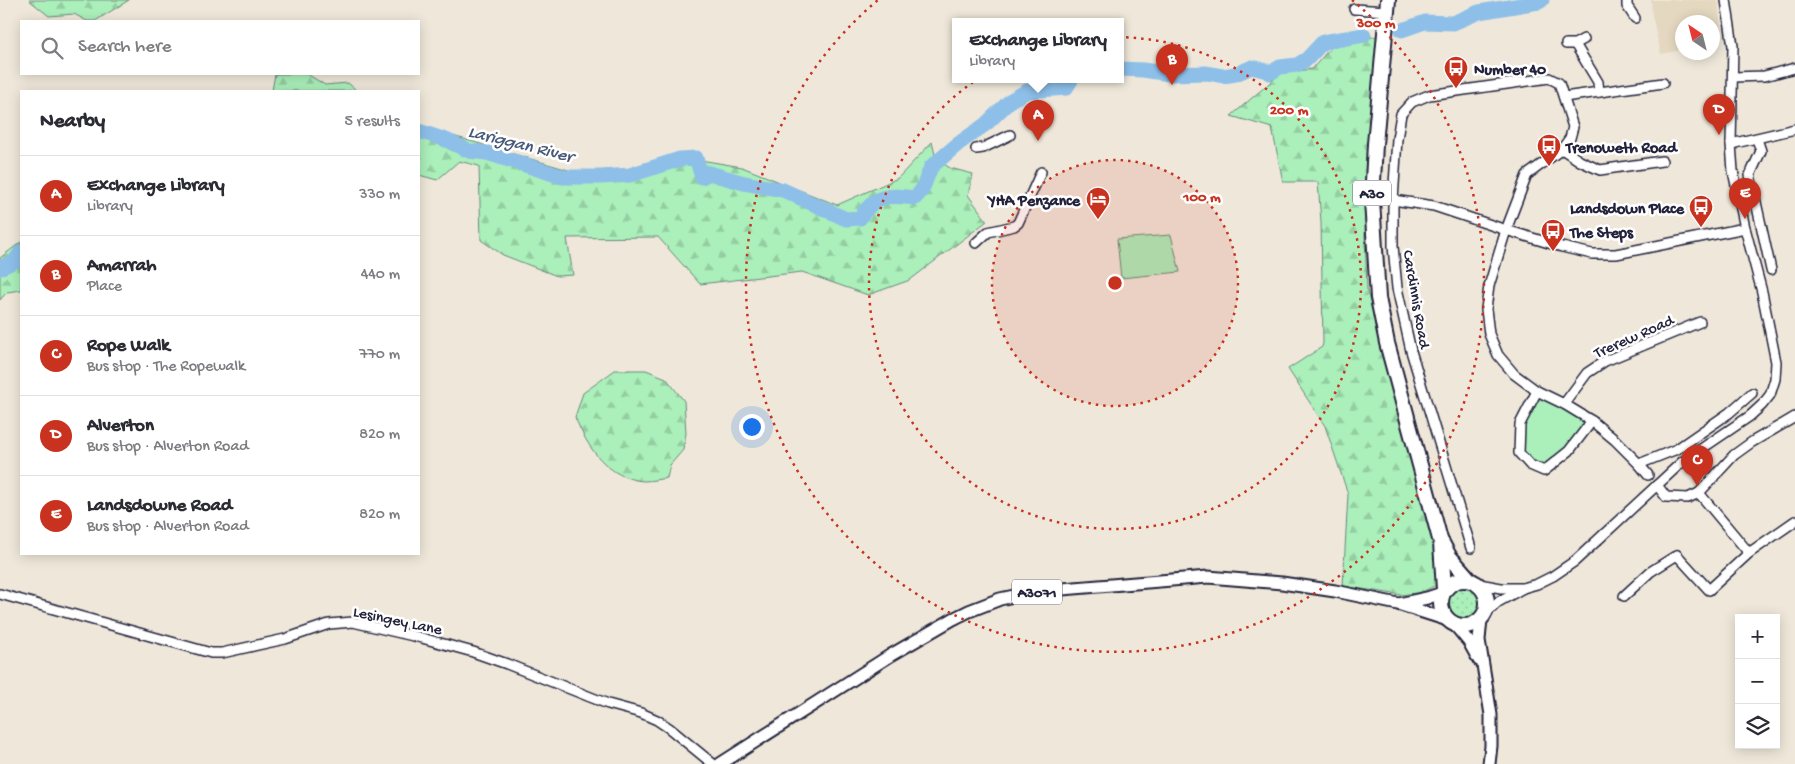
<!DOCTYPE html>
<meta charset="utf-8">
<style>
body{margin:0;font-family:"Gochi Hand",sans-serif;background:#f2f2f3;color:#2b2b33}
.controls{position:absolute;right:15px;bottom:15px;display:grid;overflow:hidden;border-radius:0px;box-shadow:0 2px 12px #0003}
.controls button{width:45px;height:45px;display:grid;place-items:center;padding:0;border:0;border-bottom:1px solid #e1e1e2;background:#fff;color:#2b2b33;font:25px sans-serif}
.compass{position:absolute;left:1675px;top:15px;width:45px;height:45px;border-radius:50%;background:#fff;box-shadow:0 2px 12px #0003;rotate:325deg}
.you{position:absolute;left:751px;top:426px;width:18px;height:18px;margin:-12px;border:4px solid #fff;border-radius:50%;background:#1a73e8;box-shadow:0 0 0 8px #1a73e833}
.badge{display:grid;place-items:center;width:32px;height:32px;border-radius:50%;background:#c8321e;color:#fff;font-size:16px;font-weight:700}
.pin{position:absolute;translate:-50% -41px;filter:drop-shadow(0 1px 2px #0008)}
.pin::after{content:'';position:absolute;top:26px;width:18px;height:15px;background:inherit;clip-path:polygon(0 0,100% 0,50% 100%)}
.popup{position:absolute;left:952px;top:18px;width:172px;height:65px;box-sizing:border-box;display:grid;place-content:center;border-radius:0px;background:#fff;filter:drop-shadow(0 1px 4px #0005);font-size:16px;white-space:nowrap;color:#7c7c81}
.popup b{font-size:19px;color:#2b2b33}
.popup::after{content:'';position:absolute;left:50%;top:100%;margin-left:-10px;border:10px solid transparent;border-top-color:#fff}
.list{margin:0;padding:0;list-style:none}
h2{display:flex;justify-content:space-between;align-items:center;height:65px;margin:0;padding:0 20px;font-size:21px}
h2 small{font-size:16px;font-weight:400;color:#7c7c81}
.list li{display:grid;grid-template-columns:32px 1fr auto;gap:15px;align-items:center;box-sizing:border-box;height:80px;padding:0 20px;border-top:1px solid #e1e1e2}
.list b{display:block;font-size:19px;white-space:nowrap}
.list p{margin:0;font-size:16px;white-space:nowrap;color:#7c7c81}
.list em{font-size:16px;font-style:normal;color:#7c7c81}
.icon{flex:none;width:28px;height:28px;fill:none;stroke:currentColor;stroke-width:2;stroke-linecap:round;stroke-linejoin:round}
.map{position:relative;flex:none;width:1795px;height:764px;overflow:hidden}
.search{position:absolute;background:#fff;box-shadow:0 2px 12px #0003;left:20px;top:20px;width:400px;height:55px;display:flex;align-items:center;gap:12px;box-sizing:border-box;padding:0 18px;border-radius:0px;color:#7c7c81;font-size:19px}
.panel{position:absolute;background:#fff;box-shadow:0 2px 12px #0003;left:20px;top:90px;width:400px;height:465px;border-radius:0px}
.map>svg:first-child{display:block}
.built{fill:#e4d8c0}
.grass{fill:url(#grass-dots);stroke:#66887a}
.forest{fill:url(#forest-firs);stroke:#66887a}
.green{fill:#abefba;stroke:#66887a}
.lines{fill:none;stroke-linecap:round;stroke-linejoin:round}
.river{stroke:#8dbfe9;stroke-width:15}
.minor-casing{stroke:#22223b;stroke-width:12}
.major-casing{stroke:#22223b;stroke-width:15}
.highway-casing{stroke:#22223b;stroke-width:18}
.minor{stroke:#fff;stroke-width:9}
.major{stroke:#fff;stroke-width:11}
.highway{stroke:#fff;stroke-width:14}
.ring{fill:none;stroke:#c8321e;stroke-width:2.5;stroke-dasharray:2.5 5}
.labels{text-anchor:middle;stroke-width:5;stroke-linejoin:round;paint-order:stroke}
.shield{fill:#fff;stroke:#646476;stroke-width:1}
.shield-label{font-size:15px;font-weight:bold;fill:#22223b}
.poi-label{font-size:16px;font-weight:bold;fill:#22223b;stroke:#fff;text-anchor:start}
.street-label{font-size:16px;fill:#22223b;stroke:#fff}
.water-label{font-size:18px;font-style:italic;fill:#475978;stroke:#fff}
.centre{fill:#c8321e;stroke:#fff;stroke-width:2.5}
.ring-label{font-size:15px;text-anchor:middle;font-weight:bold;fill:#c8321e;stroke:#fff;stroke-width:5;stroke-linejoin:round;paint-order:stroke}
</style>
<div class="map">
<svg width="1795" height="764" viewBox="0 0 1795 764">
<defs>
<pattern id="grass-dots" width="8" height="8" patternUnits="userSpaceOnUse" patternTransform="scale(1.25)"><rect width="8" height="8" fill="#abefba"/><path d="M2 2h.1M6 6h.1" fill="none" stroke="#93cda1" stroke-width="1.8" stroke-linecap="round"/></pattern>
<pattern id="forest-firs" width="22" height="20" patternUnits="userSpaceOnUse" patternTransform="scale(1.25)"><rect width="22" height="20" fill="#abefba"/><path d="M5 1l3.5 6h-7zM16 11l3.5 6h-7z" fill="#93cda1"/></pattern>
</defs>
<rect width="100%" height="100%" fill="#efe8da"/>
<filter id="ink" filterUnits="userSpaceOnUse"><feTurbulence type="fractalNoise" baseFrequency=".02" numOctaves="2"/><feDisplacementMap in="SourceGraphic" scale="10" xChannelSelector="R" yChannelSelector="G"/><feConvolveMatrix kernelMatrix="1 2 1 2 8 2 1 2 1" color-interpolation-filters="sRGB"/></filter>
<g filter="url(#ink)">
<path class="built" d="M1651,0H1718L1721,30L1713,35L1712,22H1682V50L1661,54L1652,16Z"/>
<circle class="grass" cx="1464" cy="602" r="18"/>
<g class="forest">
<path d="M29,0H129L95,21H87L74,14L49,16Z"/>
<path d="M1377,36L1365,235L1367,291L1435,544L1436,585L1422,592L1401,595L1343,586L1348,494L1325,426L1288,369L1322,347L1323,343L1321,222L1318,182H1283L1272,128L1231,116L1281,73L1312,69L1333,45Z"/>
<path d="M275,74H307L325,85L348,83L357,91H272Z"/>
<path d="M419,126L572,171L628,170L671,155L742,167L837,205L898,178L932,142L936,159L950,168L973,174L968,195L987,221L910,280L868,295L802,272L700,284L658,237L567,238L573,275L557,276L503,255L481,240L479,166L459,161L437,180L419,175Z"/>
<path d="M21,242V290L7,292L0,300V258Z"/>
<path d="M615,370H646L666,378L684,401L686,433L683,450L670,465L667,478C660,479 651,481 644,481C608,479 587,447 575,417L583,393Z"/>
</g>
<g class="green">
<path d="M1171,235L1180,272L1121,278L1117,239Z"/>
<path d="M1536,396L1543,398L1585,422V427L1557,455L1545,464L1534,462L1523,452V419Z"/>
</g>
<g class="lines">
<g class="river">
<path d="M1402,30L1425,22L1453,23L1479,12L1539,2L1542,0"/>
<path d="M1120,69L1143,70L1170,74L1207,73L1223,76L1236,74L1252,67L1267,71"/>
<path d="M1270,73L1280,67L1297,65L1307,59L1323,42L1364,35"/>
<path d="M419,131L446,140L469,151L487,153L563,177H601L630,175L680,159L696,158L702,177L709,173L744,183L783,190L846,219L860,218C876,193 889,195 915,198L922,190L931,167L958,144L986,124L1011,100L1027,91L1066,88L1071,80"/>
<path d="M0,268L15,261L21,252"/>
</g>
<defs>
<g id="minor">
<path d="M1627,0V6L1635,18"/>
<path d="M1354,9L1387,11"/>
<path d="M1566,44H1575L1584,39"/>
<path d="M1575,44L1598,82L1599,92"/>
<path d="M1733,77L1764,76L1795,68"/>
<path d="M1564,97L1663,83"/>
<path d="M1757,139L1761,151L1750,175L1771,270"/>
<path d="M1731,144L1795,129"/>
<path d="M976,149L983,148L1010,135"/>
<path d="M1562,149L1580,161L1600,170L1662,161"/>
<path d="M1393,200L1434,206L1506,230L1562,247L1592,254H1616L1745,228"/>
<path d="M976,243L988,232L1014,226L1018,223L1041,172"/>
<path d="M1537,391L1520,424L1519,453L1530,465L1544,471L1569,451L1592,421"/>
<path d="M1564,404L1587,373L1605,361L1700,322"/>
<path d="M1639,464L1677,449L1729,413L1752,393"/>
<path d="M1657,485L1666,497L1688,498L1699,493L1734,455L1752,442L1795,417"/>
<path d="M1699,493L1749,553"/>
<path d="M1471,548L1411,351L1397,288L1393,246V200L1397,139L1401,114L1412,102L1429,95L1549,78L1559,83L1573,127L1570,138L1562,149L1527,175L1506,230L1489,286L1486,309L1489,334L1498,355L1514,374L1537,391L1564,404L1592,421L1615,440L1639,464L1648,475"/>
<path d="M1479,584L1501,588H1523"/>
<path d="M0,594L211,653H222L285,639L329,624L353,622L422,638L473,652L507,664L608,704L641,713L657,720L669,728L713,764"/>
<path d="M1624,596L1650,572L1677,555L1709,590L1749,553L1795,521"/>
<path d="M1484,615L1498,602L1523,588L1537,584L1553,576L1575,561L1682,462L1750,416L1762,405L1770,395L1775,379L1776,362L1762,292L1745,228L1733,171L1731,144L1733,46L1726,0"/>
</g>
<g id="major">
<path d="M1399,604L1427,598L1442,593"/>
<path d="M1481,619L1479,640L1491,715V746L1489,764"/>
<path d="M1454,624L1469,642L1479,660"/>
<path d="M720,764L891,655L953,619L969,611L1000,599L1038,591L1208,577L1282,583L1335,591L1398,604L1448,620"/>
</g>
<g id="highway">
<path d="M1388,0L1375,144L1372,200L1378,298L1387,343L1441,543L1444,589"/>
<path d="M1442,543L1449,556L1470,580"/>
<circle cx="1464" cy="603" r="23"/>
</g>
</defs>
<use href="#minor" class="minor-casing"/>
<use href="#major" class="major-casing"/>
<use href="#highway" class="highway-casing"/>
<use href="#minor" class="minor"/>
<use href="#major" class="major"/>
<use href="#highway" class="highway"/>
</g>
</g>
<circle cx="1115" cy="283" r="123" fill="#c8321e" fill-opacity=".12"/>
<g class="ring">
<circle cx="1115" cy="283" r="123"/>
<circle cx="1115" cy="283" r="246"/>
<path d="M1352 0A369 369 0 1 1 878 0"/>
</g>
<defs>
<symbol id="bus-pin" viewBox="-11 -11 22 30"><path d="M0 17L-7.5 6A9.5 9.5 0 1 1 7.5 6Z" fill="#c8321e" stroke="#fff"/><path d="M-5-6H5V4H4V6H2V4H-2V6H-4V4H-5ZM-3.5-4V0h7V-4ZM-3.5 1.2v1.5H-2V1.2ZM2 1.2v1.5H3.5V1.2Z" fill="#fff"/></symbol>
<symbol id="hotel-pin" viewBox="-11 -11 22 30"><path d="M0 17L-7.5 6A9.5 9.5 0 1 1 7.5 6Z" fill="#c8321e" stroke="#fff"/><path d="M-6-4.5h1.5V1H6V5H4.5V3h-9V5H-6ZM-4 0a1.8 1.8 0 1 1 3.6 0ZM.5 0V-2.5h3Q6-2.5 6 0Z" fill="#fff"/></symbol>
</defs>
<g fill-rule="evenodd">
<use href="#bus-pin" x="1442" y="54" width="28" height="38"/>
<use href="#bus-pin" x="1535" y="132" width="28" height="38"/>
<use href="#hotel-pin" x="1084" y="185" width="28" height="38"/>
<use href="#bus-pin" x="1687" y="193" width="28" height="38"/>
<use href="#bus-pin" x="1539" y="217" width="28" height="38"/>
</g>
<g class="labels">
<g class="shield">
<rect x="1353" y="180.5" width="38" height="25" rx="4"/>
<rect x="1012" y="579.5" width="50" height="25" rx="4"/>
</g>
<g class="shield-label">
<text x="1372" y="198">A30</text>
<text x="1037" y="597">A3071</text>
</g>
<g class="poi-label">
<text x="1474" y="74">Number 40</text>
<text x="1566" y="152">Trenoweth Road</text>
<text x="1080" y="205" text-anchor="end">YHA Penzance</text>
<text x="1684" y="213" text-anchor="end">Landsdown Place</text>
<text x="1570" y="237">The Steps</text>
</g>
<g class="street-label">
<text transform="translate(1418 299) rotate(80)" y="6">Cardinnis Road</text>
<text transform="translate(1633 335) rotate(-24)" y="6">Trerew Road</text>
<text transform="translate(398 619) rotate(12)" y="6">Lesingey Lane</text>
</g>
<g class="water-label">
<text transform="translate(521 143) rotate(14)" y="6">Lariggan River</text>
</g>
</g>
<circle cx="1115" cy="283" r="8" class="centre"/>
<g class="ring-label">
<text x="1376" y="27">300 m</text>
<text x="1289" y="114">200 m</text>
<text x="1202" y="201">100 m</text>
</g>
</svg>
<div class="controls">
<button>+</button>
<button>−</button>
<button><svg class="icon" aria-label="layers" viewBox="0 0 24 24"><path d="M12 4l9 5-9 5-9-5zM3 14l9 5 9-5"/></svg></button>
</div>
<svg class="compass" viewBox="-18 -18 36 36"><path d="M0-13l5 13h-10z" fill="#e53935"/><path d="M0 13l5-13h-10z" fill="#7c7c81"/></svg>
<div class="you"></div>
<div class="pin badge" style="left:1038px;top:141px">A</div>
<div class="popup"><b>Exchange Library</b>Library</div>
<div class="pin badge" style="left:1172px;top:85px">B</div>
<div class="pin badge" style="left:1697px;top:486px">C</div>
<div class="pin badge" style="left:1719px;top:135px">D</div>
<div class="pin badge" style="left:1745px;top:219px">E</div>
<div class="search"><svg class="icon" aria-label="search" viewBox="0 0 24 24"><circle cx="10" cy="10" r="6"/><path d="M15 15l6 6"/></svg>Search here</div>
<section class="panel">
<h2>Nearby<small>5 results</small></h2>
<ul class="list">
<li><span class="badge">A</span><div><b>Exchange Library</b><p>Library</p></div><em>330 m</em></li>
<li><span class="badge">B</span><div><b>Amarrah</b><p>Place</p></div><em>440 m</em></li>
<li><span class="badge">C</span><div><b>Rope Walk</b><p>Bus stop · The Ropewalk</p></div><em>770 m</em></li>
<li><span class="badge">D</span><div><b>Alverton</b><p>Bus stop · Alverton Road</p></div><em>820 m</em></li>
<li><span class="badge">E</span><div><b>Landsdowne Road</b><p>Bus stop · Alverton Road</p></div><em>820 m</em></li>
</ul>
</section>
</div>
